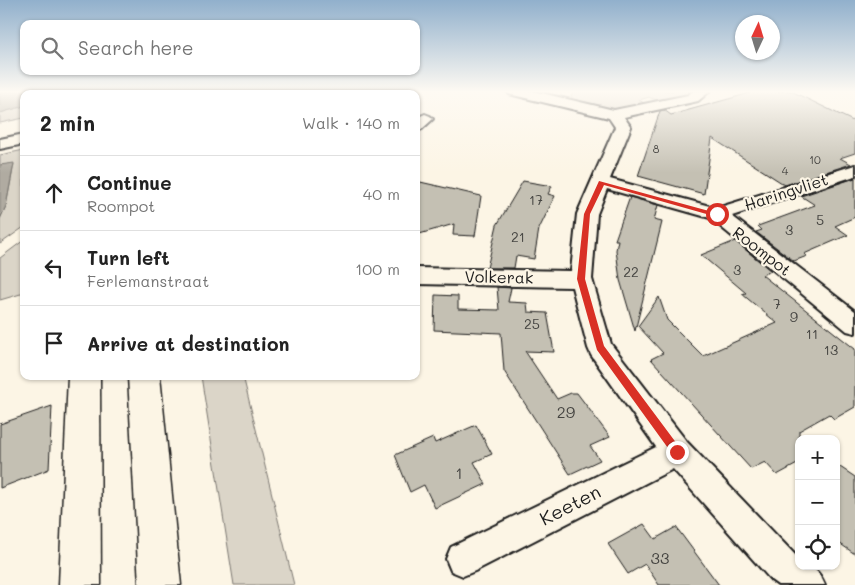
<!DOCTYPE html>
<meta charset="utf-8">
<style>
body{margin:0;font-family:Mali,sans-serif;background:#f6f6f6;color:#222}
.controls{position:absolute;right:15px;bottom:15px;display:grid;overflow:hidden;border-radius:10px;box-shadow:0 1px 4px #0004}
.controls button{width:45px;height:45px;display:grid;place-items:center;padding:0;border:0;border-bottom:1px solid #e0e0e0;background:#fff;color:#222;font:25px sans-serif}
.compass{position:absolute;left:735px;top:15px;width:45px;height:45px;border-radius:50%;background:#fff;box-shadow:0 1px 4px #0004;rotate:4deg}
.stop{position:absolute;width:15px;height:15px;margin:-11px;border:4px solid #d93025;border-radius:50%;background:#fff}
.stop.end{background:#d93025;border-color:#fff;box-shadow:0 1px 5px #0008}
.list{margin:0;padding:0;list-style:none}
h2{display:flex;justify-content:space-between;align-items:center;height:65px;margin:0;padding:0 20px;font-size:21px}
h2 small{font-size:16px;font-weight:400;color:#767676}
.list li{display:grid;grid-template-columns:32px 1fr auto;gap:15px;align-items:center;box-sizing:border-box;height:75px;padding:0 20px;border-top:1px solid #e0e0e0}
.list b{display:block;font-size:19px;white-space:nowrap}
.list p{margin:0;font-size:16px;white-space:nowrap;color:#767676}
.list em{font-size:16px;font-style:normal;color:#767676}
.icon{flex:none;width:28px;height:28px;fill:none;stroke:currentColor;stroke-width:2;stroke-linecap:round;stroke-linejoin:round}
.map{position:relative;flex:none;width:855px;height:585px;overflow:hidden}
.search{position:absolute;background:#fff;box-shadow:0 1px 4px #0004;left:20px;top:20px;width:400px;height:55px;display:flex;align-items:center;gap:12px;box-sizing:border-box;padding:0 18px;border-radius:10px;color:#767676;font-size:19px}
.panel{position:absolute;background:#fff;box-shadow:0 1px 4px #0004;left:20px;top:90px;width:400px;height:290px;border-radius:10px}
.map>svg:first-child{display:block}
.green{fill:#dbd5c8;stroke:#7c7872}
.water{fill:#b0aba1;stroke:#75726c}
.building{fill:#c4c0b3;stroke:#1c1c1c}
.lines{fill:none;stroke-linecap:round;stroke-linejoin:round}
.minor-casing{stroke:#1c1c1c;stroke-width:4}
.tertiary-casing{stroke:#1c1c1c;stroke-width:3}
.secondary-casing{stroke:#1c1c1c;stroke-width:3}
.minor{fill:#fcf5e5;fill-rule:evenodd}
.tertiary{fill:#fcf5e5;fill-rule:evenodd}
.secondary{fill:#fcf5e5;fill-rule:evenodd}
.route{fill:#d93025}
.labels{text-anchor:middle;stroke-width:4.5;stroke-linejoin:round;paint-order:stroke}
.far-number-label{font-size:11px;fill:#464542}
.number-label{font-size:14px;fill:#464542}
.street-label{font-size:16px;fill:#1c1c1c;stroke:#fcf5e5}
.near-number-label{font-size:16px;fill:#464542}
.near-street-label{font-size:19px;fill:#1c1c1c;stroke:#fcf5e5}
</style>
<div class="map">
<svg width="855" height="585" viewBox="0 0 855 585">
<rect width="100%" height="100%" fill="#fcf5e5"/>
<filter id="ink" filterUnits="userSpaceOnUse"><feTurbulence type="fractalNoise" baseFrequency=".02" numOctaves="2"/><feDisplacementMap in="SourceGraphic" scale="10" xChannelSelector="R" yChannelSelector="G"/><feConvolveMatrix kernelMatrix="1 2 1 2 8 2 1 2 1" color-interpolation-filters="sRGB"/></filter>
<g filter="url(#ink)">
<g class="green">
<path d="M574,91H694C686,100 658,103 649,97L639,100L644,103L611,110L573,100L571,96Z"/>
<path d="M24,106V118L0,123V113Z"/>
<path d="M24,150V227L0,244V219L6,206L14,164L0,165V155Z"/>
<path d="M24,240V293L0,300V258Z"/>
<path d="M201,376H243L294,585H234Z"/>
</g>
<g class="water">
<path d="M0,91H28V94H24V106L0,113Z"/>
<path d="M14,163L6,206L0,219V165Z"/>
</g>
<g class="building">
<path d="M757,91H791L855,122V153L840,158L851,164L785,185L712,138L704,194L638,176L660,111L664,110L671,115Z"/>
<path d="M855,178V217L835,226L848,235L804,254L807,256L794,261L756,232L762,230L758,226L815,205L801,196Z"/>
<path d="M416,181L481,196L475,236L453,235L454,224L416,235Z"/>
<path d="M523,181L552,186L548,194L555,196L539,229L534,259L516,256L514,268H487L497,225Z"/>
<path d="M630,197L658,205L654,220L662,222L635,331L620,280L616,250L618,240H615Z"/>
<path d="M735,241L771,271L762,275L855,349V407L834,419L829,414L799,431V463L777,475L765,462L751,469L651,359L663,353L638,326L659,297L667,320L703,356L777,323L742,294L746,293L701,255Z"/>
<path d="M497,287L511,288L508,302L527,303L528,312L547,313L554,352L525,351L557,399L571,393H577L610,437L590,446L600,460L570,474L504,371L501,333L434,330L435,295L458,296V309L499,310Z"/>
<path d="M52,406L49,469L0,488V424Z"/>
<path d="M476,425L492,454L474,462L486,484L435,508L424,485L410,492L395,455L433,438L435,443Z"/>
<path d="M837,465L855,477V554L836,541Z"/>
<path d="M644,524L655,539L676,527L719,585H659L645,564L628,574L608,544Z"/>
</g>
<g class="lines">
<defs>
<g id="minor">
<path d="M334,91H352L350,94H332Z"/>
<path d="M507,91H533L614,110L688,95L693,91H710L698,101L624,117L631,127L610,179L717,208L855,165V176L732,216L855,311V333L847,331L710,218L607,189L597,214L592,279L611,344L687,442L799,559V566C814,566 819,571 825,585H778L771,580L673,469L475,571L463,576L451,571L446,559L451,547L656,447L591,355L588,348L572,287L416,284V268L571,271L577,214L615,127L609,118L509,94Z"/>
<path d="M425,114L430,116L433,119L422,129L416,131V118Z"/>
<path d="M24,134V144L0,149V139Z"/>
</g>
<path id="tertiary" d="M197,91H231L229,94H195Z"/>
<g id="secondary">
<rect x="82" y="91" width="18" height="3"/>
<rect x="114" y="91" width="18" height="3"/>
<path d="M68,376H100L101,585H59Z"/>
<path d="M128,376H160L181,585H139Z"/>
</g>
</defs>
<use href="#minor" class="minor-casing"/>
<use href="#tertiary" class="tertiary-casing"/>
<use href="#secondary" class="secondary-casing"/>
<use href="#minor" class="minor"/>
<use href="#tertiary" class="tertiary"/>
<use href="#secondary" class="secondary"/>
</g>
</g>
<linearGradient id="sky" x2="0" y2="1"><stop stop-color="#91b0cc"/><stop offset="0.53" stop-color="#fefaf3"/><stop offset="1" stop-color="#fefaf3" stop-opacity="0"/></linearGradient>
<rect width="855" height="173" fill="url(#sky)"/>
<path class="route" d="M599,181L720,214L717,217L604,185L590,214L585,279L604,346L680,448L682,452L680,455L677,457L673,455L597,350L577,279L584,214Z"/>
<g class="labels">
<g class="far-number-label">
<text x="656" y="153">8</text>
<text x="815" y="164">10</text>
<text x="785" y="175">4</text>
</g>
<g class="number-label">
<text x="536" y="205">17</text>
<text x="820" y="225">5</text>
<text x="789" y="235">3</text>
<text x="518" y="242">21</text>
<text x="737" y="275">3</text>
<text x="631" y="277">22</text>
<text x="777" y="309">7</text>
<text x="794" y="322">9</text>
<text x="532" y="329">25</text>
<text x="812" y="339">11</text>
<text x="831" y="355">13</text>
</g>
<g class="street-label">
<text transform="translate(786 192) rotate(-18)" y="6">Haringvliet</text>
<text transform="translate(762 251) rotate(38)" y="6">Roompot</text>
<text transform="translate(499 277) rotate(1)" y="6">Volkerak</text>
</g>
<g class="near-number-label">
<text x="566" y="418">29</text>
<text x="459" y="479">1</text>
<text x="660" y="564">33</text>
</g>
<g class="near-street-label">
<text transform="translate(570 505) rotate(-27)" y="7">Keeten</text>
</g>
</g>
</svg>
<div class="controls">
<button>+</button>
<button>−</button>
<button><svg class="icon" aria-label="locate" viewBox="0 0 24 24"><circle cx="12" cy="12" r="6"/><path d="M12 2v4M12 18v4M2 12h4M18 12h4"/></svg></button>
</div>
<svg class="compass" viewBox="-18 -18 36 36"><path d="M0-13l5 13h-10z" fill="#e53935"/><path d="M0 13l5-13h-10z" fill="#767676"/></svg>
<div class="stop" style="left:717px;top:214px"></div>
<div class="stop end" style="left:677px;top:452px"></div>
<div class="search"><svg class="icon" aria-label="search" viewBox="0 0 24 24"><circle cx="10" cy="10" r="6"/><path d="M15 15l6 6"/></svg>Search here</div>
<section class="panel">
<h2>2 min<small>Walk · 140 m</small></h2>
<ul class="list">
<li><svg class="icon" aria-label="ahead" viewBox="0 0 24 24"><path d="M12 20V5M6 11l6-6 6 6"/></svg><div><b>Continue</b><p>Roompot</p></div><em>40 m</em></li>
<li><svg class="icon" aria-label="left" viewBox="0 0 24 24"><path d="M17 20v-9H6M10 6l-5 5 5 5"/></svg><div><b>Turn left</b><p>Ferlemanstraat</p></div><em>100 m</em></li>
<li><svg class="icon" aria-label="arrive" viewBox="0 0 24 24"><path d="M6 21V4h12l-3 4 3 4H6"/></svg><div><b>Arrive at destination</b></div></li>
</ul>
</section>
</div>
